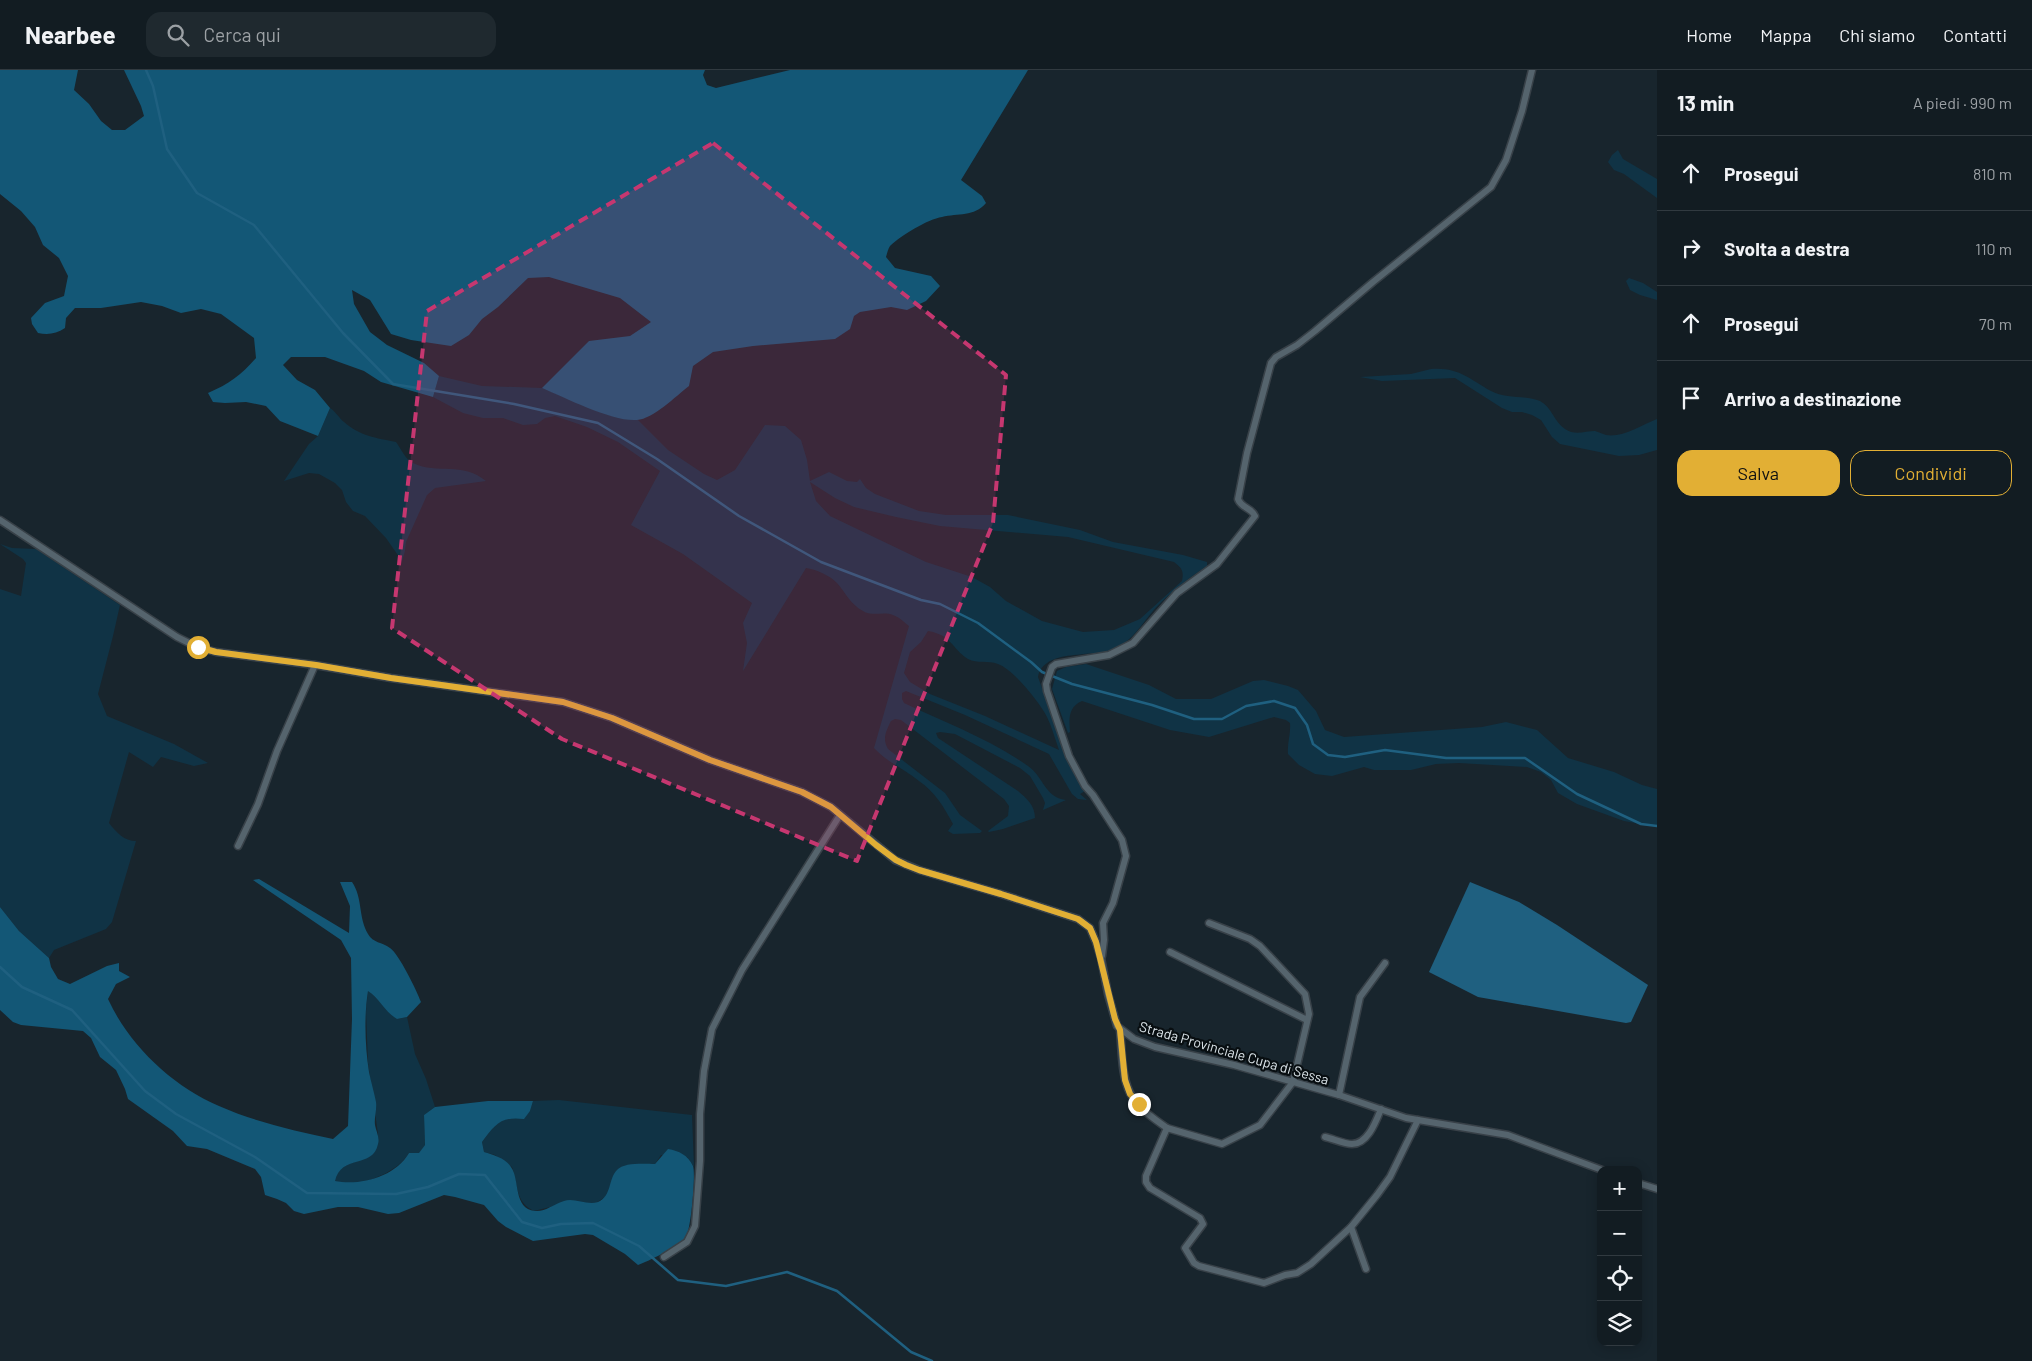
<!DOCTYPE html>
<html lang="it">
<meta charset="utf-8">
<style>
body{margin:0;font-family:Barlow,sans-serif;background:#1f292f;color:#f1f3f6}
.controls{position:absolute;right:15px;bottom:15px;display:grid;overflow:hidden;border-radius:10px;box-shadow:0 2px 12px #0003}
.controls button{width:45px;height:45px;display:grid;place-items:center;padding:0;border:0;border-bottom:1px solid #313a40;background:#121c22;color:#f1f3f6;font:25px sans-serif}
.stop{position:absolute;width:15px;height:15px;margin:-11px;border:4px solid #e2af34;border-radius:50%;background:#fff}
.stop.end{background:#e2af34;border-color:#fff;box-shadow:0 1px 5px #0008}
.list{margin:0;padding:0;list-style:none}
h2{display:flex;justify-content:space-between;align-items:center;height:65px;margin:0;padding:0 20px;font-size:21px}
h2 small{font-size:16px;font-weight:400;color:#9ca1a5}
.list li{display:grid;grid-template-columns:32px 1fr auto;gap:15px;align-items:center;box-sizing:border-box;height:75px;padding:0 20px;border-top:1px solid #313a40}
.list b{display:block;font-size:19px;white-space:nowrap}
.list em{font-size:16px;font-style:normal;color:#9ca1a5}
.actions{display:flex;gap:10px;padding:15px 20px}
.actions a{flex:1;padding:11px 0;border:1px solid #e2af34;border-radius:15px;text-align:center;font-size:18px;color:#e2af34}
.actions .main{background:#e2af34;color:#111}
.icon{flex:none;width:28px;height:28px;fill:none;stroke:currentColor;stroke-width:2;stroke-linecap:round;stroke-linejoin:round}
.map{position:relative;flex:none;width:1657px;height:1291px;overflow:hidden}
header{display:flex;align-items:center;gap:30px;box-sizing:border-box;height:70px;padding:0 25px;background:#121c22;border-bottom:1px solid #313a40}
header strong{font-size:24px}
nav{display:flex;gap:28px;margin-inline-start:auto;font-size:18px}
.search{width:350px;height:45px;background:#1f292f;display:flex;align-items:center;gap:12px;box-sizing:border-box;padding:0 18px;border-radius:15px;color:#9ca1a5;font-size:19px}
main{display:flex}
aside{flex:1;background:#121c22}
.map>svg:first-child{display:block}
.green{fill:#103345;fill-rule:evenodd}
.forest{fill:#135776}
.water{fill:#1f6080}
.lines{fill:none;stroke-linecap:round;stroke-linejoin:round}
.stream{stroke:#1f6080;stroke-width:2.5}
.minor-casing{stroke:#384148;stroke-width:9}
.minor{stroke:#55646d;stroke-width:6}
.route{stroke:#e2af34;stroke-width:6}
.marked{fill:#c63770;fill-opacity:0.2;stroke:#c63770;stroke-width:4;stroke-dasharray:10 6;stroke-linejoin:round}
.labels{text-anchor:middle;stroke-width:4.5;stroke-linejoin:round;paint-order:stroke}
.street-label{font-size:14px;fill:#dbe4e9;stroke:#080e11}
</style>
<header>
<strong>Nearbee</strong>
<div class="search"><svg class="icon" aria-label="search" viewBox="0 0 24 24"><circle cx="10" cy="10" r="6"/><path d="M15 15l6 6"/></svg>Cerca qui</div>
<nav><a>Home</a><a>Mappa</a><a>Chi siamo</a><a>Contatti</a></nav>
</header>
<main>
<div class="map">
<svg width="1657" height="1291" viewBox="0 0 1657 1291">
<rect width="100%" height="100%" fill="#18252d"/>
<g class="green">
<path d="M1618,80L1623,89L1657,109V128L1624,104L1614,100L1608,92L1612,85Z"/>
<path d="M1629,208L1643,213L1657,222V230L1640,225L1630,220L1626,211Z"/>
<path d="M1431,299C1459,297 1469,309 1491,321C1505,329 1525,325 1540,331C1552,337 1554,352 1565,359C1575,366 1585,361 1595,361C1599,362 1602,364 1606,365C1622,368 1642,355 1657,349V380L1639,385L1619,386L1560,374L1552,367L1541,350L1532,345L1522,342H1512L1502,338L1455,308L1382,311L1360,307L1411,304Z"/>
<path d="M439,306L482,316L542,318L612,346L638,350L668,380L704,404L717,410L735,400L765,355L785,356L801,370L807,390L810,411L829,402L847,411L857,412L860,409L866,418L875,424L919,441L946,445H1008L1080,460L1113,472L1183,485L1207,492V496C1191,506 1165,527 1153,541C1141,555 1133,570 1116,578C1094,589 1044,577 1038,607L1070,695L1085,721L1080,724L1087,730L1078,729L1072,724L1049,684L965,645L906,621L902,623V629L904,633C946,653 990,669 1028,696C1044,707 1044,727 1066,730L1043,740L1045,733L1043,728L1030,706L1020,698L955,664L940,662L936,663L938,668L1018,721C1026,728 1035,735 1035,748L1003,759L989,762L988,761L1008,746L1009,736L1004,729L901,650L895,649L891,651C886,661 882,669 888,679L945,723L960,745L982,761L980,763L953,764L948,761L953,754C944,737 935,722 919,711C904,699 887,692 874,678L909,556C904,552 899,547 893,545C884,541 872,547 863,541C851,535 845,522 837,513C831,506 815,499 806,498L743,601L747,573L743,553L752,533L683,484L631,455L660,401L618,372L587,357L555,346L545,348L537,354L523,355L503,348H483L463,343L433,327ZM810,412L835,428L854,437L896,447L940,456L1068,467L1174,492C1182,498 1184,501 1182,511L1140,549L1114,560L1083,562L1042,551L1006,531L990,517L972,507L926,492L830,446L816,431ZM928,561C952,565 951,578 968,589C977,594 988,590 998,594C1013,599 1040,633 1047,647C1052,657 1055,669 1059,680L985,646L930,624L910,612L904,603L910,582L921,572Z"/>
<path d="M330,338C336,342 339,348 344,352C360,366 376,368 396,372C401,379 406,390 413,393C438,405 462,391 486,411L435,418L427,425L406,472L405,481L402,491L386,468L365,446L353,441L346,432L342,420L335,413L319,404L309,403L284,411L309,374L318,366Z"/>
<path d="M0,474L12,478L36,479L120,535L113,566L98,624L107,646L174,674L208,693L194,696L161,687L153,697L129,682L109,753C117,763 124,771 136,771L112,852L106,859L54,880L49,888L19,861L0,837V519L21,526L26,493L23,489Z"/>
<path d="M1086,594L1149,615L1176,629H1211L1253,611L1264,610L1288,616L1298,620L1316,641L1325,660L1344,667L1482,657L1506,652L1537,660L1568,688L1614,702L1642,715L1657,719V757L1624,751L1577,734L1558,723L1551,710L1541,702L1527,697L1459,693L1436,694L1411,700H1374L1364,697L1332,706L1315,704L1299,695L1288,684C1287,673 1291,664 1290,653L1286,650L1274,647L1209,667L1170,660L1082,631C1068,637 1069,649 1070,662L1068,663L1052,619L1057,601L1066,597Z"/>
<path d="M368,920L397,949L407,947L415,984L426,1009L435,1037L424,1045L425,1075L419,1084L409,1083C400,1099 373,1111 354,1114C348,1114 341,1112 334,1111C339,1091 358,1094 373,1084L378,1064L368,993L366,941Z"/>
<path d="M559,1030L692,1045L694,1097L687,1087L661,1085L655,1094L624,1096L605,1127L596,1133L554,1136L534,1141C515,1132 518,1115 512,1097L495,1085L484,1082L482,1072C486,1067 490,1060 495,1055C502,1049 521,1045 530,1041L533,1031Z"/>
</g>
<g class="forest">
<path d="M0,0H78L74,20L89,34L101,51L112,60H125L144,46L141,36L124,0H705L703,5L707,15L716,18L790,0H1028L961,110L982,126L986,133C974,147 958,143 942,147C928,149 900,166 890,176C888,179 887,184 886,187L895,198L931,206L940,216L926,231L907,240L891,237L860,242L854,246L850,259L835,269L753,276L713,282L693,296L689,316C676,326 653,349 637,350C613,352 566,328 542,318L589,271L630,266L651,252L620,228L549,207L528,208L498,237L482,249L469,265L451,276L411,270L391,264L370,230L352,220L354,234L370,262L387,275L424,293L439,306L433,327L381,312L364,301L325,287H291L283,295L297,310L315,320L330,338L318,366L280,351L266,336L246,332L225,333L213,332L208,323C229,314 241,305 256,288L254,268L221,244L201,239L181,243L162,236L141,232L101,238H75L66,248L65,258C56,264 48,265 38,263L32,254L31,248L45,233L64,226L68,206L59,188L43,175L35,157L21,141L0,124Z"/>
<path d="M259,809L349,863L350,836L340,812H352C363,828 358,847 368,864C373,873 382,872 390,878C399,884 417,921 421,932L407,947L397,949C385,942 379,928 368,921C364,946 365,977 369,1002C371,1012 374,1022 376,1032C377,1040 374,1048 375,1055C376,1061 380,1068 378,1074C373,1099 341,1084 335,1111C360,1116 395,1107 409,1083H419L425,1075L424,1045L435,1037L488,1031H533L530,1041L524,1049C500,1046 495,1055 482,1072L484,1082C494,1085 505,1088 511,1097C520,1109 513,1139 535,1141C545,1142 554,1134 564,1131C574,1127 587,1136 598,1132C612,1126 608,1109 617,1100C624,1092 645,1094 655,1094L668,1079C679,1081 688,1085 693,1096C696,1103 691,1163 685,1169C679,1176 647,1192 638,1195L625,1184L593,1165L585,1164L533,1171L506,1157L498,1151L484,1135L455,1127L444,1125L399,1143L388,1144L358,1137H338L304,1144L294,1141L286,1133L277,1129L265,1125L261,1107L255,1099L207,1079L187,1076L173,1061L128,1029L125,1019L116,1000L100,987L91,968L83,961L21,955L13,952L0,940V837L19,861L49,888L51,897L58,909L70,914L107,896L119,893V901L130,907L116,914L108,929C129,975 172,1016 219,1036C255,1052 295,1061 333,1069L348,1056L352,949L351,888L341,870L253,810Z"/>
</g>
<path class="water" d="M1470,812L1519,832L1557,855L1648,915L1631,952L1626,953L1478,927L1429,902Z"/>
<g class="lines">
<g class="stream">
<path d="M146,0L153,16L167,79L197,123L254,155L343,263L393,314L514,334L598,353L657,389L739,446L821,492L921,530L940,534L978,553L1031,592L1042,602L1072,614L1152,635L1194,649H1222L1246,636L1274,631L1295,638L1307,655L1313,674L1328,685L1345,687L1385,680L1446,688H1525L1577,724L1641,754L1657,756"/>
<path d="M0,897L22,917L72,940L145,1021L176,1044L255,1087L307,1123L396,1124L428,1117L459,1104L485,1105L522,1152L542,1158L561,1154L593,1153L639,1176L678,1210L726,1216L787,1202L837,1221L911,1282L932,1291"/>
</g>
<defs>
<g id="minor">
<path d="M0,450L177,567L197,577L216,582L315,595L391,608L563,632L612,648L710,690L802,722L831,737L895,790L919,800L1001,824L1078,849L1090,858L1096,872L1101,888L1108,924L1117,956L1134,969L1155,977L1234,995L1339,1025L1406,1048L1508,1065L1602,1100"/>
<path d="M238,776L258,734L277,681L315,595"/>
<path d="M1170,882L1307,950"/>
<path d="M1102,886L1104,870L1103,853L1113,833L1126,786L1122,770L1093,725L1085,716L1069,686L1047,621L1046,614L1052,597L1056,594L1109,585L1133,573L1177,523L1217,494L1255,446C1252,438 1241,438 1238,429L1247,383L1271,293L1276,287L1297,275L1315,261L1373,212L1491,117L1506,90L1522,41L1532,0"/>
<path d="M1120,960C1122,979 1121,1005 1130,1023C1137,1037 1154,1049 1167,1058L1146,1106V1112L1150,1118L1200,1148L1203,1154L1185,1178L1194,1193L1199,1196L1264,1213L1285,1205L1297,1203L1311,1194L1351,1157L1377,1125L1390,1107L1418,1050"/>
<path d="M1339,1025L1360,927L1385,893"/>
<path d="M1167,1058L1222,1074L1260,1055L1293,1012L1309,944L1305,924L1260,876L1250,869L1209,853"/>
<path d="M1325,1067C1334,1069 1344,1074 1352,1074C1368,1074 1376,1051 1381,1039"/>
<path d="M1638,1113L1657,1119"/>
<path d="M1351,1157L1366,1199"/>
<path d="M664,1187L687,1172L695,1156L700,1091V1044L704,1001L712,959L742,900L840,745"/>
</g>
</defs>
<use href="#minor" class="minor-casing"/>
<use href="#minor" class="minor"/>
</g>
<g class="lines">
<path class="route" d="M198,577L216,582L316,595L391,608L563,632L612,648L710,690L802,722L831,737L876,775L896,790L906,795L919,800L1001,824L1078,849L1090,858L1096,872L1115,949L1120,960L1125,1010L1130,1024L1139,1034"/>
</g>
<path class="marked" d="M713,73L1006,305L993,453L857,791L562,669L392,558L427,241Z"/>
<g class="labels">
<g class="street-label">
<text transform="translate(1234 983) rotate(16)" y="5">Strada Provinciale Cupa di Sessa</text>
</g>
</g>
</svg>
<div class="controls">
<button>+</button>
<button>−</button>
<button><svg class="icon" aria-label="locate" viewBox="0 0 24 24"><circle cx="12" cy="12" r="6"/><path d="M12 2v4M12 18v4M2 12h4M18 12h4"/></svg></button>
<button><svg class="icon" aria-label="layers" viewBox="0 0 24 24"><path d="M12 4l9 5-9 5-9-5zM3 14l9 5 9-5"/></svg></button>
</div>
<div class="stop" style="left:198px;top:577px"></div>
<div class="stop end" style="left:1139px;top:1034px"></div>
</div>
<aside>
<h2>13 min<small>A piedi · 990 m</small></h2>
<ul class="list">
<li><svg class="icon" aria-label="ahead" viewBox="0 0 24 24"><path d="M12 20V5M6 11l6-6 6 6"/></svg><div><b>Prosegui</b></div><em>810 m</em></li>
<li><svg class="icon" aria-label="right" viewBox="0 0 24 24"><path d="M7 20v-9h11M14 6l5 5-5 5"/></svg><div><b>Svolta a destra</b></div><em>110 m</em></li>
<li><svg class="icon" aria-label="ahead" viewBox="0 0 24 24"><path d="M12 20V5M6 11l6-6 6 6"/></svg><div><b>Prosegui</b></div><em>70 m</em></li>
<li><svg class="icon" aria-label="arrive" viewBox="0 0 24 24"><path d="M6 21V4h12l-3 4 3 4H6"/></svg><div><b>Arrivo a destinazione</b></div></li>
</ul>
<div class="actions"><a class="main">Salva</a><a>Condividi</a></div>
</aside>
</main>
